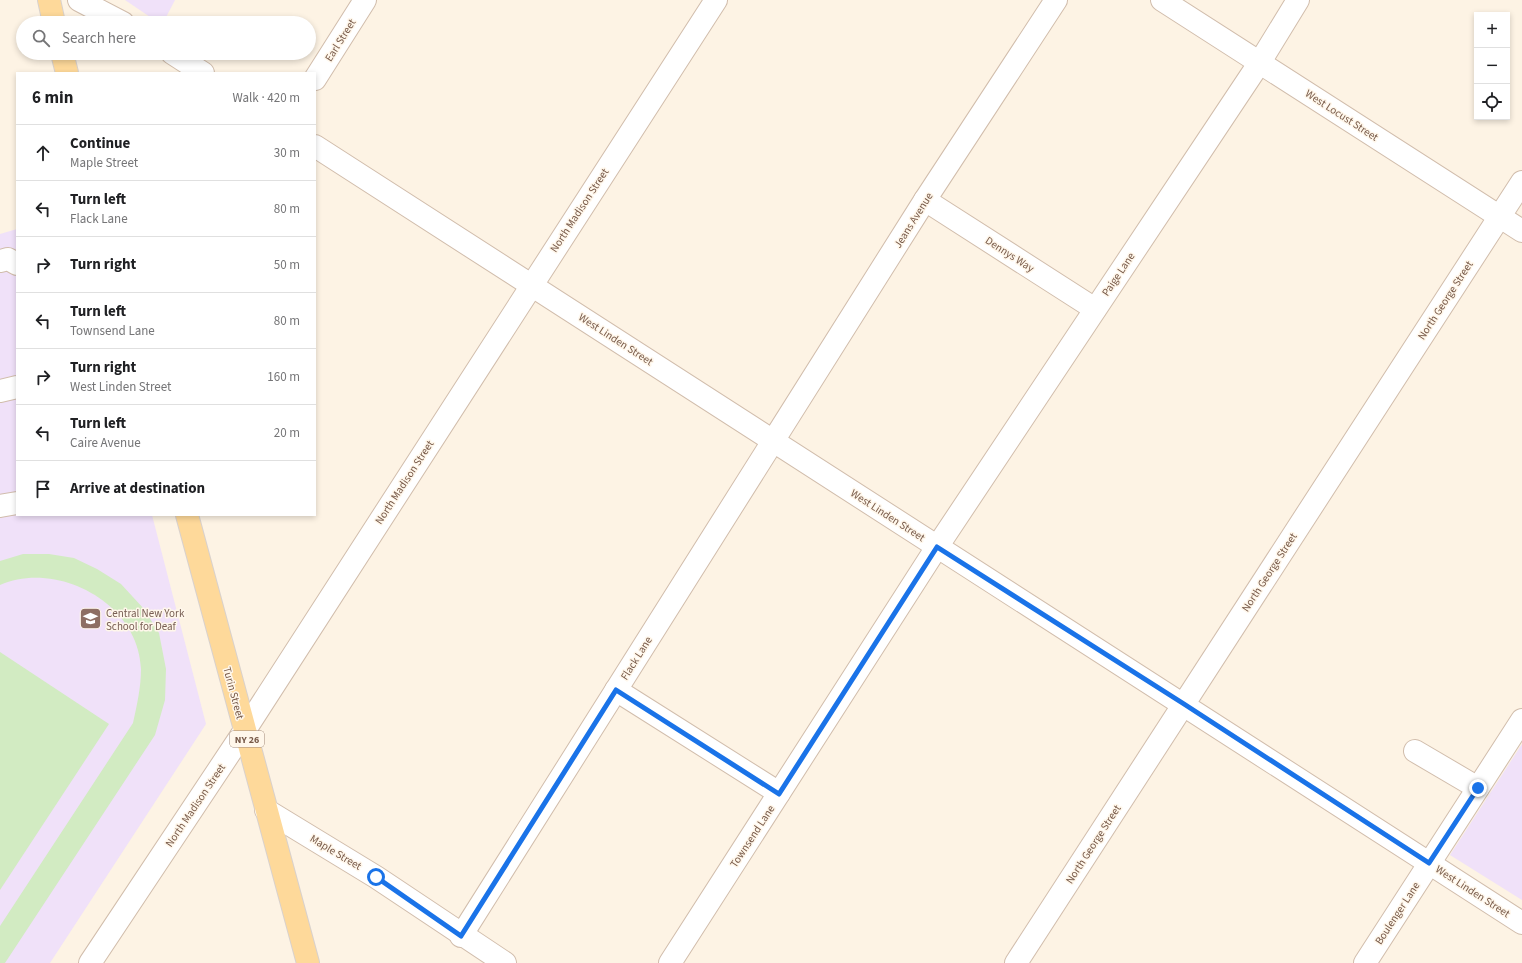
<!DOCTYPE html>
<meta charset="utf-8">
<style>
body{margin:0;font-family:"Source Sans 3",sans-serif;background:#f2f2f2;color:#202124}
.controls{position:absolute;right:12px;top:12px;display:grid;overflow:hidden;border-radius:0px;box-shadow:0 2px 6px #0003}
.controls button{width:36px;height:36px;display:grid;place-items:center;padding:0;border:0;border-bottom:1px solid #e0e0e0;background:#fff;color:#202124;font:20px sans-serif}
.stop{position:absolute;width:12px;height:12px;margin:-9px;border:3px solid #1a73e8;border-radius:50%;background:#fff}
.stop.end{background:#1a73e8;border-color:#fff;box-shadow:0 1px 4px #0008}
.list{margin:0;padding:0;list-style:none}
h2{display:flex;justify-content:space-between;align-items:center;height:52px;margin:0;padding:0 16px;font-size:17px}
h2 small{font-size:13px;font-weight:400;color:#757577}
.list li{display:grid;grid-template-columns:26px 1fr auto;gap:12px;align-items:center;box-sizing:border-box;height:56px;padding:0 16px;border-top:1px solid #e0e0e0}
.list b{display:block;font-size:15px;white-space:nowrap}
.list p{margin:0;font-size:13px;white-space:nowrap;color:#757577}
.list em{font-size:13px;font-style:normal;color:#757577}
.icon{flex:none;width:22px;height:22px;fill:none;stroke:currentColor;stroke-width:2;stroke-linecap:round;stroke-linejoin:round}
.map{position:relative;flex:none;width:1522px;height:963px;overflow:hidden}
.search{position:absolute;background:#fff;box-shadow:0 2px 6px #0003;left:16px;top:16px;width:300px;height:44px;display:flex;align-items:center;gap:10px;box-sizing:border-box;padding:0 14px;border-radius:22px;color:#757577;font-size:15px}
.panel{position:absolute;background:#fff;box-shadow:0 2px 6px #0003;left:16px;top:72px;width:300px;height:444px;border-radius:0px}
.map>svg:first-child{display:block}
.education{fill:#f0e1f9}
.green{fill:#d2ebc2}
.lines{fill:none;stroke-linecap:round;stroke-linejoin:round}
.minor-casing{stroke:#d1bdac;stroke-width:24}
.major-casing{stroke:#d9d1cc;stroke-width:24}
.minor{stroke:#fff;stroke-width:22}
.major{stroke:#fed99a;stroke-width:22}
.route{stroke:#1a73e8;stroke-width:5}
.labels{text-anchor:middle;stroke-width:3;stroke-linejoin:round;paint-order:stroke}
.shield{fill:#fff7eb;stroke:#a08879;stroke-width:1}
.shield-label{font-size:10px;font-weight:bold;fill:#775948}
.street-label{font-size:11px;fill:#775948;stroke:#fff7eb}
.education-label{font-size:11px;fill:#785e54;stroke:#fff7eb;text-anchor:start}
</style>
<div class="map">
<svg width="1522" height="963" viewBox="0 0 1522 963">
<rect width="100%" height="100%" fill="#fdf3e4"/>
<g class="education">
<path d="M125,0H175L163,23H159Z"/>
<path d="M17,229V515H152L206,724L50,963H0V234Z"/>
<path d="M1522,744V900L1450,855Z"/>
</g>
<g class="green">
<path d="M23,554H49L74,558L97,569L121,584L144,609L159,633L166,669L165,700L155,735L5,963H0V926L133,723C137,705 141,687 141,669C139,603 57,560 0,585V561Z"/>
<path d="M0,652L109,724L0,890Z"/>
</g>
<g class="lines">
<defs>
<g id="minor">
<path d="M79,0L123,23"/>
<path d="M1162,0L1522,231"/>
<path d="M172,53L203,73"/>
<path d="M315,79L365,0"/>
<path d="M315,146L1522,923"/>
<path d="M925,200L1095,309"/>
<path d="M0,261L8,259L17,264"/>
<path d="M0,391L17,387"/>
<path d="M0,506L17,503"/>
<path d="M616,690L779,793"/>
<path d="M1415,751L1478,788"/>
<path d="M266,810L376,877L505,963"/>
<path d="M461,936L925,200L1056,0"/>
<path d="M90,963L245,730L716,0"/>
<path d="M670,963L937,547L1260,62L1298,0"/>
<path d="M1016,963L1522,182"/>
<path d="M1365,963L1522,720"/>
</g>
<g id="major">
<path d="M49,0L54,23"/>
<path d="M62,53L67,73"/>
<path d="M187,515L308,963"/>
</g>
</defs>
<use href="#minor" class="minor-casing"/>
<use href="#major" class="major-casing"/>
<use href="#minor" class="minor"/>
<use href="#major" class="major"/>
</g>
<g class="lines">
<path class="route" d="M376,877L461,936L616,690L779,794L937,547L1184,704L1429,863L1478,788"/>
</g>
<defs>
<symbol id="school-square" viewBox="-11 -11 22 22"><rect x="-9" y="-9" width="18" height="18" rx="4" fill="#8d6e63" stroke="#fff7eb"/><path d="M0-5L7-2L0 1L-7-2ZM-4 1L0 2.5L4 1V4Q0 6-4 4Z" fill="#fff"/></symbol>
</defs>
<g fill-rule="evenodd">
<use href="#school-square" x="78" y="606" width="25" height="25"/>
</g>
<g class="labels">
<rect class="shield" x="230" y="731" width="34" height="16" rx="3"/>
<g class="shield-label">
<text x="247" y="743">NY 26</text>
</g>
<g class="street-label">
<text transform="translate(340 40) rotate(-58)" y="4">Earl Street</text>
<text transform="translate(1342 115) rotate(33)" y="4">West Locust Street</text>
<text transform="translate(579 210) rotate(-57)" y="4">North Madison Street</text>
<text transform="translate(913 220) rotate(-58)" y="4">Jeans Avenue</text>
<text transform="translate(1010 254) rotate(33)" y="4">Dennys Way</text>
<text transform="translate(1118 274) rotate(-56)" y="4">Paige Lane</text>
<text transform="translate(1445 300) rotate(-57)" y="4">North George Street</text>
<text transform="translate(616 339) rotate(33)" y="4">West Linden Street</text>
<text transform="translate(404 482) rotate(-57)" y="4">North Madison Street</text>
<text transform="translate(888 515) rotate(33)" y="4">West Linden Street</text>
<text transform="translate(1269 572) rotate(-57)" y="4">North George Street</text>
<text transform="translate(636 658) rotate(-58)" y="4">Flack Lane</text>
<text transform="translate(234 693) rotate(75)" y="4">Turin Street</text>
<text transform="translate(195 805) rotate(-56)" y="4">North Madison Street</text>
<text transform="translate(752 836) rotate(-57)" y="4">Townsend Lane</text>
<text transform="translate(1093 844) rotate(-57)" y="4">North George Street</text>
<text transform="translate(336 852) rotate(31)" y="4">Maple Street</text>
<text transform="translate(1473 891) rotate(33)" y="4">West Linden Street</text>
<text transform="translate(1397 913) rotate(-57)" y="4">Boulenger Lane</text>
</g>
<g class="education-label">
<text x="106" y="617">Central New York<tspan x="106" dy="13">School for Deaf</tspan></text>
</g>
</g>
</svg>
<div class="controls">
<button>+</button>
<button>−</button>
<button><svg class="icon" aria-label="locate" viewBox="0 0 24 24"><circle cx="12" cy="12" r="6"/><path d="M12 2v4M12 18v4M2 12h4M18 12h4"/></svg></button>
</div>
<div class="stop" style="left:376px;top:877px"></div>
<div class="stop end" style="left:1478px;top:788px"></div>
<div class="search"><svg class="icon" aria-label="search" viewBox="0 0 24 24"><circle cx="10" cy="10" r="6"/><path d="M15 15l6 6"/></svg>Search here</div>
<section class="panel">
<h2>6 min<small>Walk · 420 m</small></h2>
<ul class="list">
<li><svg class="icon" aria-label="ahead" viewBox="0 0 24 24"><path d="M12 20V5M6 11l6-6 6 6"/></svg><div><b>Continue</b><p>Maple Street</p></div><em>30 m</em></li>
<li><svg class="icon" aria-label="left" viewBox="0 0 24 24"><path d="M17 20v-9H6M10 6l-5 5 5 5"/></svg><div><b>Turn left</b><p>Flack Lane</p></div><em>80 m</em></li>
<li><svg class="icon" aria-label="right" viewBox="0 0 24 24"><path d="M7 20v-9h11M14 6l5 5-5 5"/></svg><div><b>Turn right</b></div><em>50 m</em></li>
<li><svg class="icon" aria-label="left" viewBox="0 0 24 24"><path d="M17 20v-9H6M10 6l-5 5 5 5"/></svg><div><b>Turn left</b><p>Townsend Lane</p></div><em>80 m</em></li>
<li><svg class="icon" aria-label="right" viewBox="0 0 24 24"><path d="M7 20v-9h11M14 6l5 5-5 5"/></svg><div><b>Turn right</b><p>West Linden Street</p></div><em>160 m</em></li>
<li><svg class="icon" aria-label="left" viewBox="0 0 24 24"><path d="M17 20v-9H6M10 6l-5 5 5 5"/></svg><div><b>Turn left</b><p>Caire Avenue</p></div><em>20 m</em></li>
<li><svg class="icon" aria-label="arrive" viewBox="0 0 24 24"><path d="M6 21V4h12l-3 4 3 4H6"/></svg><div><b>Arrive at destination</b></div></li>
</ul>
</section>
</div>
